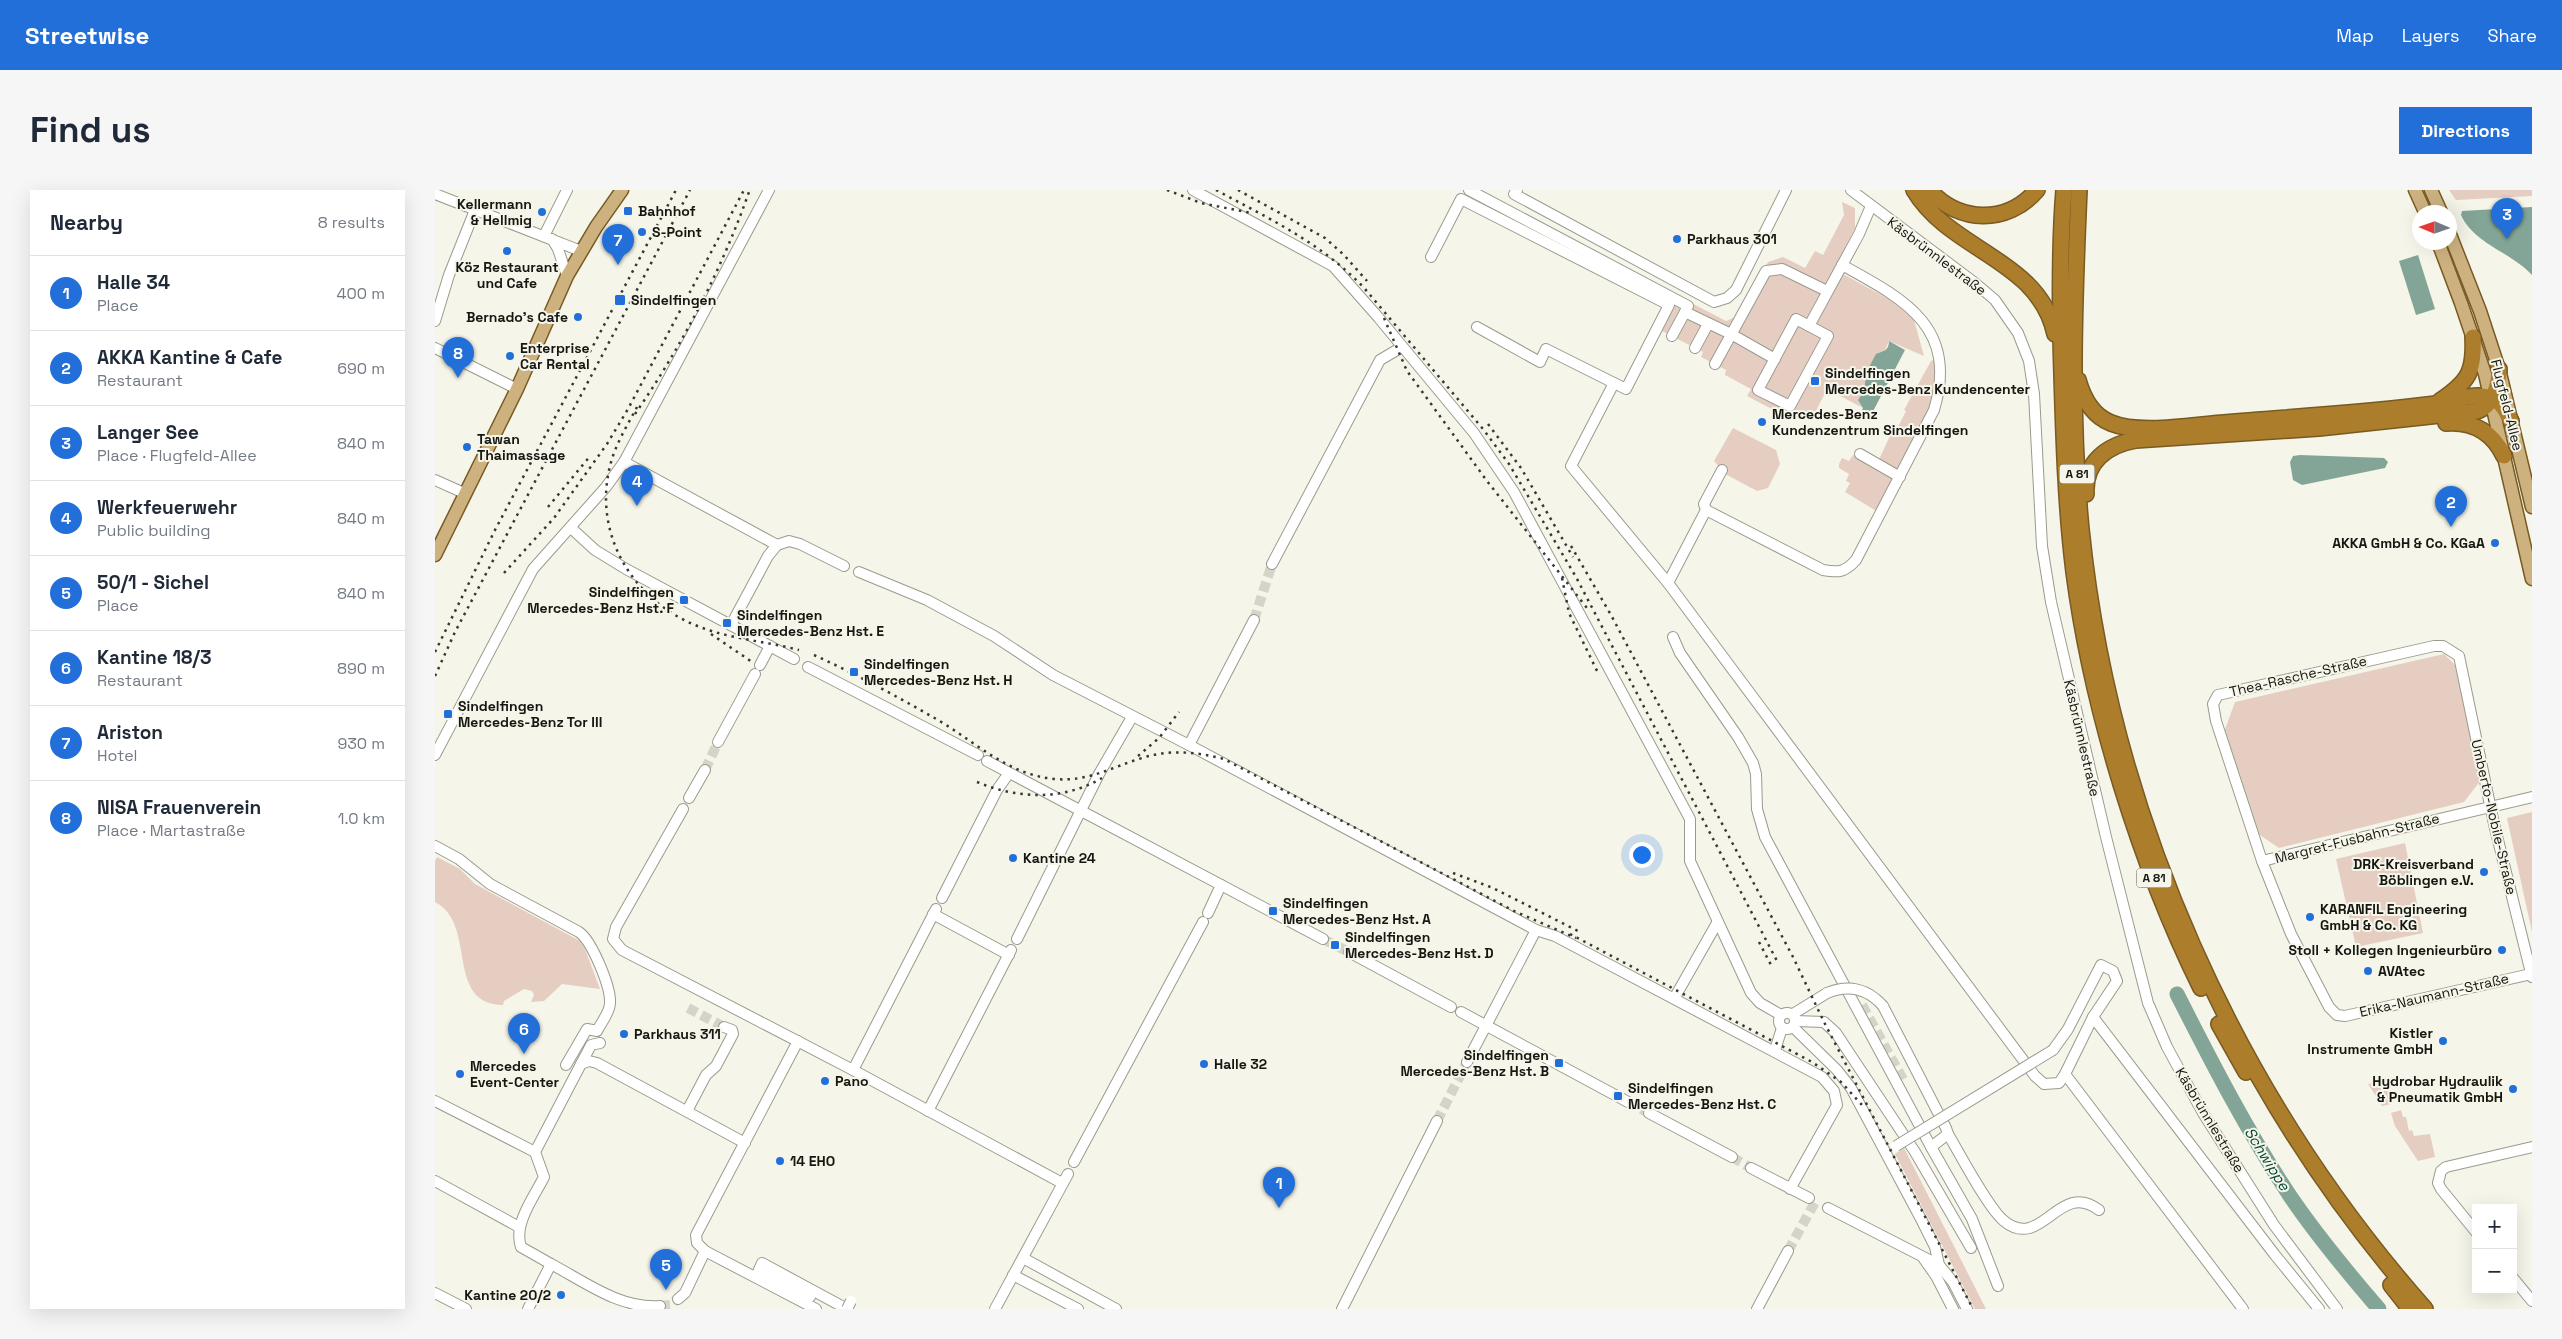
<!DOCTYPE html>
<meta charset="utf-8">
<style>
body{margin:0;font-family:"Space Grotesk",sans-serif;background:#f6f6f7;color:#1f2937}
.controls{position:absolute;right:15px;bottom:15px;display:grid;overflow:hidden;border-radius:0px;box-shadow:0 5px 20px #0002}
.controls button{width:45px;height:45px;display:grid;place-items:center;padding:0;border:0;border-bottom:1px solid #e0e1e3;background:#fff;color:#1f2937;font:25px sans-serif}
.compass{position:absolute;left:1977px;top:15px;width:45px;height:45px;border-radius:50%;background:#fff;box-shadow:0 5px 20px #0002;rotate:272deg}
.you{position:absolute;left:1206px;top:664px;width:18px;height:18px;margin:-12px;border:4px solid #fff;border-radius:50%;background:#1a73e8;box-shadow:0 0 0 8px #1a73e833}
.badge{display:grid;place-items:center;width:32px;height:32px;border-radius:50%;background:#226fda;color:#fff;font-size:16px;font-weight:700}
.pin{position:absolute;translate:-50% -41px;filter:drop-shadow(0 1px 2px #0008)}
.pin::after{content:'';position:absolute;top:26px;width:18px;height:15px;background:inherit;clip-path:polygon(0 0,100% 0,50% 100%)}
.list{margin:0;padding:0;list-style:none}
h2{display:flex;justify-content:space-between;align-items:center;height:65px;margin:0;padding:0 20px;font-size:21px}
h2 small{font-size:16px;font-weight:400;color:#747a83}
.list li{display:grid;grid-template-columns:32px 1fr auto;gap:15px;align-items:center;box-sizing:border-box;height:75px;padding:0 20px;border-top:1px solid #e0e1e3}
.list b{display:block;font-size:19px;white-space:nowrap}
.list p{margin:0;font-size:16px;white-space:nowrap;color:#747a83}
.list em{font-size:16px;font-style:normal;color:#747a83}
.map{position:relative;flex:none;width:2097px;height:1119px;overflow:hidden;border-radius:0px}
header{display:flex;align-items:center;gap:30px;box-sizing:border-box;height:70px;padding:0 25px;background:#226fda;color:#fff}
header strong{font-size:24px}
nav{display:flex;gap:28px;margin-inline-start:auto;font-size:18px}
.intro{display:flex;align-items:center;justify-content:space-between;box-sizing:border-box;height:120px;padding:0 30px}
h1{margin:0;font-size:35px}
.button{padding:12px 22px;border-radius:0px;background:#226fda;color:#fff;font-size:18px;font-weight:700}
main{display:flex;gap:30px;padding:0 30px}
aside{flex:1;background:#fff;border-radius:0px;box-shadow:0 5px 20px #0002}
.map>svg:first-child{display:block}
.green{fill:#e6cdc1}
.water{fill:#83a597}
.lines{fill:none;stroke-linecap:round;stroke-linejoin:round}
.river{stroke:#83a597;stroke-width:15}
.minor-tunnel{stroke:#d4d4c9;stroke-width:10;stroke-dasharray:10 5;stroke-linecap:butt}
.minor-casing{stroke:#9a9a8f;stroke-width:12}
.major-casing{stroke:#785a23;stroke-width:15}
.highway-casing{stroke:#785a23;stroke-width:18}
.minor{stroke:#fff;stroke-width:10}
.major{stroke:#cdb280;stroke-width:12}
.highway{stroke:#ac7e2c;stroke-width:15}
.rail{stroke:#383832;stroke-width:2.5;stroke-dasharray:2.5 5;stroke-linecap:butt}
.minor-bridge-casing{stroke:#9a9a8f;stroke-width:12;stroke-linecap:butt}
.minor-bridge{stroke:#fff;stroke-width:10}
.poi-dot{fill:#226fda;stroke:#f5f5e9;stroke-width:2}
.labels{text-anchor:middle;stroke-width:4;stroke-linejoin:round;paint-order:stroke}
.shield{fill:#f5f5e9;stroke:#595952;stroke-width:1}
.shield-label{font-size:12px;font-weight:bold;fill:#161612}
.poi-label{font-size:14px;font-weight:bold;fill:#161612;stroke:#f5f5e9;text-anchor:start}
.street-label{font-size:14px;fill:#161612;stroke:#f5f5e9}
.water-label{font-size:15px;font-style:italic;fill:#004835;stroke:#f5f5e9}
</style>
<header>
<strong>Streetwise</strong>
<nav><a>Map</a><a>Layers</a><a>Share</a></nav>
</header>
<div class="intro"><h1>Find us</h1><a class="button">Directions</a></div>
<main>
<aside>
<h2>Nearby<small>8 results</small></h2>
<ul class="list">
<li><span class="badge">1</span><div><b>Halle 34</b><p>Place</p></div><em>400 m</em></li>
<li><span class="badge">2</span><div><b>AKKA Kantine &amp; Cafe</b><p>Restaurant</p></div><em>690 m</em></li>
<li><span class="badge">3</span><div><b>Langer See</b><p>Place · Flugfeld-Allee</p></div><em>840 m</em></li>
<li><span class="badge">4</span><div><b>Werkfeuerwehr</b><p>Public building</p></div><em>840 m</em></li>
<li><span class="badge">5</span><div><b>50/1 - Sichel</b><p>Place</p></div><em>840 m</em></li>
<li><span class="badge">6</span><div><b>Kantine 18/3</b><p>Restaurant</p></div><em>890 m</em></li>
<li><span class="badge">7</span><div><b>Ariston</b><p>Hotel</p></div><em>930 m</em></li>
<li><span class="badge">8</span><div><b>NISA Frauenverein</b><p>Place · Martastraße</p></div><em>1.0 km</em></li>
</ul>
</aside>
<div class="map">
<svg width="2097" height="1119" viewBox="0 0 2097 1119">
<rect width="100%" height="100%" fill="#f5f5e9"/>
<g class="green">
<path d="M2014,0H2097V6L2021,10Z"/>
<path d="M1407,12L1420,18V38L1399,79L1459,112L1479,130L1489,166L1454,151L1449,162H1445C1431,176 1433,194 1423,210L1428,218L1392,199L1380,223L1356,229L1312,206L1316,199L1290,185L1291,180L1266,167L1268,162L1227,141L1245,107L1291,131L1303,126L1333,72L1348,67L1370,78L1380,61L1388,65L1409,25Z"/>
<path d="M1500,169L1501,191L1498,213L1443,322L1410,302L1415,293L1411,291L1414,284L1404,278V274L1407,268L1414,271L1418,265L1441,276L1460,235L1463,237L1471,221L1469,220L1496,171Z"/>
<path d="M1298,238L1341,260L1345,274L1333,298L1322,301L1292,285L1279,271Z"/>
<path d="M2009,464L2020,475L2046,590L2029,612L1844,658L1822,643L1789,542L1800,512Z"/>
<path d="M2097,622V742L2072,628Z"/>
<path d="M1970,653L1988,743L1921,757L1901,669Z"/>
<path d="M2,667L25,679L40,694L145,751L150,759L165,799L127,794L109,811L96,812L99,805L97,801L89,799L69,811L68,815C9,814 43,734 0,712V671Z"/>
<path d="M1944,892L1946,900L1953,898L1956,914L1947,916L1933,894Z"/>
<path d="M1966,920L1968,927H1971L1974,941L1977,940L1979,946L1995,944L2000,967L1983,971L1960,936L1956,923Z"/>
<path d="M1469,958L1551,1119H1540L1460,964Z"/>
</g>
<g class="water">
<path d="M2097,17V85C2076,62 2039,54 2026,25L2027,21Z"/>
<path d="M1983,65L2000,119L1981,125L1964,71Z"/>
<path d="M1454,151L1470,160L1434,229L1425,224L1428,218L1423,210L1428,202L1433,179L1441,164C1448,161 1454,161 1454,151Z"/>
<path d="M1865,265L1949,268L1953,272L1950,278L1867,295L1858,290L1855,272L1858,266Z"/>
</g>
<g class="lines">
<path class="river" d="M1742,804C1777,873 1812,941 1855,1006C1882,1046 1913,1083 1944,1119"/>
<g class="minor-tunnel">
<path d="M819,430L837,374"/>
<path d="M270,580L283,552"/>
<path d="M888,749L914,762"/>
<path d="M1427,815L1470,893"/>
<path d="M253,818L289,837"/>
<path d="M1193,912L1214,923"/>
<path d="M1002,931L1032,872"/>
<path d="M1297,967L1316,978"/>
<path d="M1353,1061L1380,1012"/>
<path d="M225,1116L235,1115L243,1109"/>
</g>
<defs>
<g id="minor">
<path d="M758,0L898,76L943,127L1039,243L1079,302L1255,629V671L1316,803L1325,813L1346,825"/>
<path d="M1034,0L1253,116L1250,122"/>
<path d="M1082,0L1079,4L1279,112L1292,108L1301,100L1351,0"/>
<path d="M1416,0L1540,93L1560,110L1583,143L1594,171L1599,204L1607,356L1616,412L1671,647L1713,813L1732,857L1768,923L1839,1035L1902,1119"/>
<path d="M0,4L146,61"/>
<path d="M109,46L132,0"/>
<path d="M117,49L123,59L132,86"/>
<path d="M996,67L1026,9L1234,115L1191,199L1179,193"/>
<path d="M1361,129L1393,146L1355,216L1323,200Z"/>
<path d="M0,131L14,85L40,20"/>
<path d="M1374,136L1424,44L1436,16"/>
<path d="M1042,137L1105,172L1111,159L1179,193L1136,276L1233,393L1600,886L1609,894L1624,893L1630,884L1658,827L1682,791L1678,781L1666,775L1633,839L1618,860"/>
<path d="M1237,146L1250,122L1296,144L1340,169"/>
<path d="M0,158L82,199"/>
<path d="M1260,158L1273,134"/>
<path d="M1280,174L1331,81L1347,79L1392,101"/>
<path d="M1425,264L1465,287"/>
<path d="M189,272L342,355L354,351L365,354L409,376"/>
<path d="M0,290L29,303"/>
<path d="M1271,320L1388,380C1404,383 1410,382 1421,370L1499,220C1524,137 1469,109 1407,75"/>
<path d="M136,338L160,360L191,379L359,469"/>
<path d="M837,374L945,170L967,157"/>
<path d="M424,382L492,410L559,446L618,485L754,555L1101,740L1120,746L1387,887L1399,901L1402,915L1355,999"/>
<path d="M1233,393L1271,320L1269,314L1287,280"/>
<path d="M296,435L333,366L342,355"/>
<path d="M1238,447L1245,463L1303,547L1318,573L1321,584L1322,619L1330,647L1496,957L1537,1029L1563,1096"/>
<path d="M325,475L335,456"/>
<path d="M373,477L543,565"/>
<path d="M283,552L320,484"/>
<path d="M754,555L819,430"/>
<path d="M0,565L98,379L171,297L189,272L334,0"/>
<path d="M552,571L888,749"/>
<path d="M254,608L270,580"/>
<path d="M248,619L181,737L178,749L187,760L418,880L627,993"/>
<path d="M0,656L24,669L55,694L144,742C157,751 176,797 175,813C175,822 166,833 162,841L152,839L131,875"/>
<path d="M1827,671L1781,531L1778,514L1783,505L1999,456H2008L2024,466L2059,634L2097,787"/>
<path d="M507,708L562,600L574,583"/>
<path d="M773,723L786,695"/>
<path d="M498,724L574,765"/>
<path d="M582,749L664,584L697,527"/>
<path d="M914,762L1016,817"/>
<path d="M2096,784L1910,826L1902,825L1894,817L1856,744L1827,671L2097,607"/>
<path d="M1240,807L1282,733"/>
<path d="M1448,816L1511,938L1513,944L1496,957"/>
<path d="M1026,822L1193,912"/>
<circle cx="1352" cy="831" r="8"/>
<path d="M1358,824L1392,803"/>
<path d="M1658,827L1840,1065L1884,1119"/>
<path d="M1360,831L1389,832L1401,843L1480,962L1536,1058"/>
<path d="M1358,837L1402,880L1416,898L1487,1031L1500,1057L1504,1075"/>
<path d="M363,851L261,1045L262,1053L270,1061L381,1119"/>
<path d="M1340,860L1347,838"/>
<path d="M1032,872L1101,740"/>
<path d="M146,874L156,855L165,853"/>
<path d="M418,880L501,719"/>
<path d="M1630,884L1808,1119"/>
<path d="M0,911L100,962"/>
<path d="M252,921L271,885L281,876L298,844L297,840L289,837"/>
<path d="M493,921L576,760"/>
<path d="M1214,923L1297,967"/>
<path d="M1513,944C1525,964 1553,1018 1569,1031C1607,1062 1624,989 1664,1020"/>
<path d="M639,972L768,732"/>
<path d="M1316,978L1374,1008"/>
<path d="M0,991L84,1037"/>
<path d="M1393,1018L1504,1075L1518,1092L1532,1119"/>
<path d="M2041,1042L2006,999L2003,993L2006,981L2011,977L2097,957"/>
<path d="M588,1068L681,1119"/>
<path d="M1489,1069L1501,1086L1518,1119"/>
<path d="M116,1074C150,1092 185,1119 225,1116"/>
<path d="M324,1080L375,1107"/>
<path d="M578,1085L643,1119"/>
<path d="M321,1087L327,1073L412,1119"/>
<path d="M2078,1088L2097,1111"/>
<path d="M0,1103L31,1119"/>
<path d="M243,1109L250,1103L270,1061"/>
<path d="M93,1119L116,1074L86,1057C78,1034 99,1007 109,987L100,962L146,874L154,871L162,873L310,953"/>
<path d="M560,1119L633,984"/>
<path d="M907,1119L1002,931"/>
<path d="M1322,1119L1353,1061"/>
</g>
<g id="major">
<path d="M1980,0L1990,22"/>
<path d="M1996,0L2006,22"/>
<path d="M2014,42L2045,121L2064,179L2097,317"/>
<path d="M2003,52L2026,113L2050,184L2097,389"/>
<path d="M0,365L82,199L132,86L161,37L187,0"/>
</g>
<g id="highway">
<path d="M1479,0C1515,61 1604,69 1620,144"/>
<path d="M1494,0C1524,33 1572,35 1602,0"/>
<path d="M1629,0C1624,62 1625,123 1627,185C1629,251 1631,317 1639,382C1657,520 1705,674 1766,798"/>
<path d="M1644,0C1639,113 1635,226 1646,339C1675,625 1800,904 1990,1119"/>
<path d="M1643,190C1648,208 1658,226 1676,233C1705,245 1758,235 1789,233C1860,227 1931,223 2001,214C2017,211 2037,203 2053,207C2066,210 2070,220 2076,231"/>
<path d="M2005,211C2033,192 2040,182 2038,147"/>
<path d="M2011,233C2037,231 2057,241 2069,266"/>
<path d="M1651,304C1649,272 1672,255 1701,250L1884,238L2042,221C2058,216 2064,195 2064,179"/>
<path d="M1784,834L1811,882"/>
<path d="M1956,1095L1975,1119"/>
</g>
</defs>
<use href="#minor" class="minor-casing"/>
<use href="#major" class="major-casing"/>
<use href="#highway" class="highway-casing"/>
<use href="#minor" class="minor"/>
<use href="#major" class="major"/>
<use href="#highway" class="highway"/>
<g class="rail">
<path d="M732,0L766,13L816,23"/>
<path d="M781,0C835,29 888,54 930,99L1048,239L1074,274L1141,387L1342,771"/>
<path d="M803,0L890,48L909,65L932,91"/>
<path d="M949,128L972,181L983,196L1052,291L1152,418"/>
<path d="M202,217C192,236 180,255 175,276C158,344 197,409 260,435C293,449 330,451 364,460"/>
<path d="M200,224C247,156 287,79 314,2"/>
<path d="M1053,234L1086,278L1138,367"/>
<path d="M113,317L156,265"/>
<path d="M1136,356L1176,425L1358,767L1389,832L1538,1119"/>
<path d="M69,383L119,328L172,254L193,219L309,0"/>
<path d="M1127,388L1134,423L1164,485"/>
<path d="M276,444L317,472"/>
<path d="M0,462L60,340L241,0"/>
<path d="M379,465C421,484 463,507 503,530C542,553 573,585 620,589C653,592 677,577 707,568C735,559 762,562 789,569L1079,721L1141,748"/>
<path d="M0,486L20,442L255,0"/>
<path d="M703,566L724,548L744,522"/>
<path d="M542,592C583,609 628,611 667,588"/>
<path d="M1018,683L1058,698L1145,742"/>
<path d="M1135,744L1377,872L1406,892L1427,915"/>
<path d="M1324,752L1336,775"/>
</g>
<defs>
<g id="minor-bridge">
<path d="M1392,803C1414,794 1433,799 1448,816"/>
<path d="M1461,956L1618,860"/>
<path d="M412,1119L416,1111"/>
</g>
</defs>
<use href="#minor-bridge" class="minor-bridge-casing"/>
<use href="#minor-bridge" class="minor-bridge"/>
</g>
<g class="poi-dot">
<rect x="188" y="16" width="10" height="10" rx="2.5"/>
<circle cx="107" cy="22" r="5"/>
<circle cx="207" cy="42" r="5"/>
<circle cx="1242" cy="49" r="5"/>
<circle cx="72" cy="61" r="5"/>
<rect x="179" y="104" width="12" height="12" rx="2.5"/>
<circle cx="143" cy="127" r="5"/>
<circle cx="75" cy="166" r="5"/>
<rect x="1375" y="186" width="10" height="10" rx="2.5"/>
<circle cx="1327" cy="232" r="5"/>
<circle cx="32" cy="257" r="5"/>
<circle cx="2060" cy="353" r="5"/>
<rect x="244" y="405" width="10" height="10" rx="2.5"/>
<rect x="287" y="428" width="10" height="10" rx="2.5"/>
<rect x="414" y="477" width="10" height="10" rx="2.5"/>
<rect x="8" y="519" width="10" height="10" rx="2.5"/>
<circle cx="578" cy="668" r="5"/>
<circle cx="2049" cy="682" r="5"/>
<rect x="833" y="716" width="10" height="10" rx="2.5"/>
<circle cx="1875" cy="727" r="5"/>
<rect x="895" y="750" width="10" height="10" rx="2.5"/>
<circle cx="2067" cy="760" r="5"/>
<circle cx="1933" cy="781" r="5"/>
<circle cx="189" cy="844" r="5"/>
<circle cx="2008" cy="851" r="5"/>
<rect x="1119" y="868" width="10" height="10" rx="2.5"/>
<circle cx="769" cy="874" r="5"/>
<circle cx="25" cy="884" r="5"/>
<circle cx="390" cy="891" r="5"/>
<circle cx="2078" cy="899" r="5"/>
<rect x="1178" y="901" width="10" height="10" rx="2.5"/>
<circle cx="345" cy="971" r="5"/>
<circle cx="126" cy="1105" r="5"/>
</g>
<g class="labels">
<g class="shield">
<rect x="1624.5" y="274.5" width="35" height="19" rx="4"/>
<rect x="1701.5" y="678.5" width="35" height="19" rx="4"/>
</g>
<g class="shield-label">
<text x="1642" y="288">A 81</text>
<text x="1719" y="692">A 81</text>
</g>
<g class="poi-label">
<text x="97" y="19" text-anchor="end">Kellermann<tspan x="97" dy="16">&amp; Hellmig</tspan></text>
<text x="203" y="26">Bahnhof</text>
<text x="217" y="47">S-Point</text>
<text x="1252" y="54">Parkhaus 301</text>
<text x="72" y="82" text-anchor="middle">Köz Restaurant<tspan x="72" dy="16">und Cafe</tspan></text>
<text x="196" y="115">Sindelfingen</text>
<text x="133" y="132" text-anchor="end">Bernado's Cafe</text>
<text x="85" y="163">Enterprise<tspan x="85" dy="16">Car Rental</tspan></text>
<text x="1390" y="188">Sindelfingen<tspan x="1390" dy="16">Mercedes-Benz Kundencenter</tspan></text>
<text x="1337" y="229">Mercedes-Benz<tspan x="1337" dy="16">Kundenzentrum Sindelfingen</tspan></text>
<text x="42" y="254">Tawan<tspan x="42" dy="16">Thaimassage</tspan></text>
<text x="2050" y="358" text-anchor="end">AKKA GmbH &amp; Co. KGaA</text>
<text x="239" y="407" text-anchor="end">Sindelfingen<tspan x="239" dy="16">Mercedes-Benz Hst. F</tspan></text>
<text x="302" y="430">Sindelfingen<tspan x="302" dy="16">Mercedes-Benz Hst. E</tspan></text>
<text x="429" y="479">Sindelfingen<tspan x="429" dy="16">Mercedes-Benz Hst. H</tspan></text>
<text x="23" y="521">Sindelfingen<tspan x="23" dy="16">Mercedes-Benz Tor III</tspan></text>
<text x="588" y="673">Kantine 24</text>
<text x="2039" y="679" text-anchor="end">DRK-Kreisverband<tspan x="2039" dy="16">Böblingen e.V.</tspan></text>
<text x="848" y="718">Sindelfingen<tspan x="848" dy="16">Mercedes-Benz Hst. A</tspan></text>
<text x="1885" y="724">KARANFIL Engineering<tspan x="1885" dy="16">GmbH &amp; Co. KG</tspan></text>
<text x="910" y="752">Sindelfingen<tspan x="910" dy="16">Mercedes-Benz Hst. D</tspan></text>
<text x="2057" y="765" text-anchor="end">Stoll + Kollegen Ingenieurbüro</text>
<text x="1943" y="786">AVAtec</text>
<text x="1998" y="848" text-anchor="end">Kistler<tspan x="1998" dy="16">Instrumente GmbH</tspan></text>
<text x="199" y="849">Parkhaus 311</text>
<text x="1114" y="870" text-anchor="end">Sindelfingen<tspan x="1114" dy="16">Mercedes-Benz Hst. B</tspan></text>
<text x="779" y="879">Halle 32</text>
<text x="35" y="881">Mercedes<tspan x="35" dy="16">Event-Center</tspan></text>
<text x="400" y="896">Pano</text>
<text x="2068" y="896" text-anchor="end">Hydrobar Hydraulik<tspan x="2068" dy="16">&amp; Pneumatik GmbH</tspan></text>
<text x="1193" y="903">Sindelfingen<tspan x="1193" dy="16">Mercedes-Benz Hst. C</tspan></text>
<text x="355" y="976">14 EHO</text>
<text x="116" y="1110" text-anchor="end">Kantine 20/2</text>
</g>
<g class="street-label">
<text transform="translate(1502 66) rotate(37)" y="5">Käsbrünnlestraße</text>
<text transform="translate(2072 215) rotate(76)" y="5">Flugfeld-Allee</text>
<text transform="translate(1863 486) rotate(-13)" y="5">Thea-Rasche-Straße</text>
<text transform="translate(1647 548) rotate(77)" y="5">Käsbrünnlestraße</text>
<text transform="translate(2059 627) rotate(77)" y="5">Umberto-Nobile-Straße</text>
<text transform="translate(1922 648) rotate(-14)" y="5">Margret-Fusbahn-Straße</text>
<text transform="translate(1999 805) rotate(-13)" y="5">Erika-Naumann-Straße</text>
<text transform="translate(1775 930) rotate(59)" y="5">Käsbrünnlestraße</text>
</g>
<g class="water-label">
<text transform="translate(1832 969) rotate(58)" y="5">Schwippe</text>
</g>
</g>
</svg>
<div class="controls">
<button>+</button>
<button>−</button>
</div>
<svg class="compass" viewBox="-18 -18 36 36"><path d="M0-13l5 13h-10z" fill="#e53935"/><path d="M0 13l5-13h-10z" fill="#747a83"/></svg>
<div class="you"></div>
<div class="pin badge" style="left:844px;top:1018px">1</div>
<div class="pin badge" style="left:2016px;top:337px">2</div>
<div class="pin badge" style="left:2072px;top:49px">3</div>
<div class="pin badge" style="left:202px;top:316px">4</div>
<div class="pin badge" style="left:231px;top:1100px">5</div>
<div class="pin badge" style="left:89px;top:864px">6</div>
<div class="pin badge" style="left:183px;top:75px">7</div>
<div class="pin badge" style="left:23px;top:188px">8</div>
</div>
</main>
